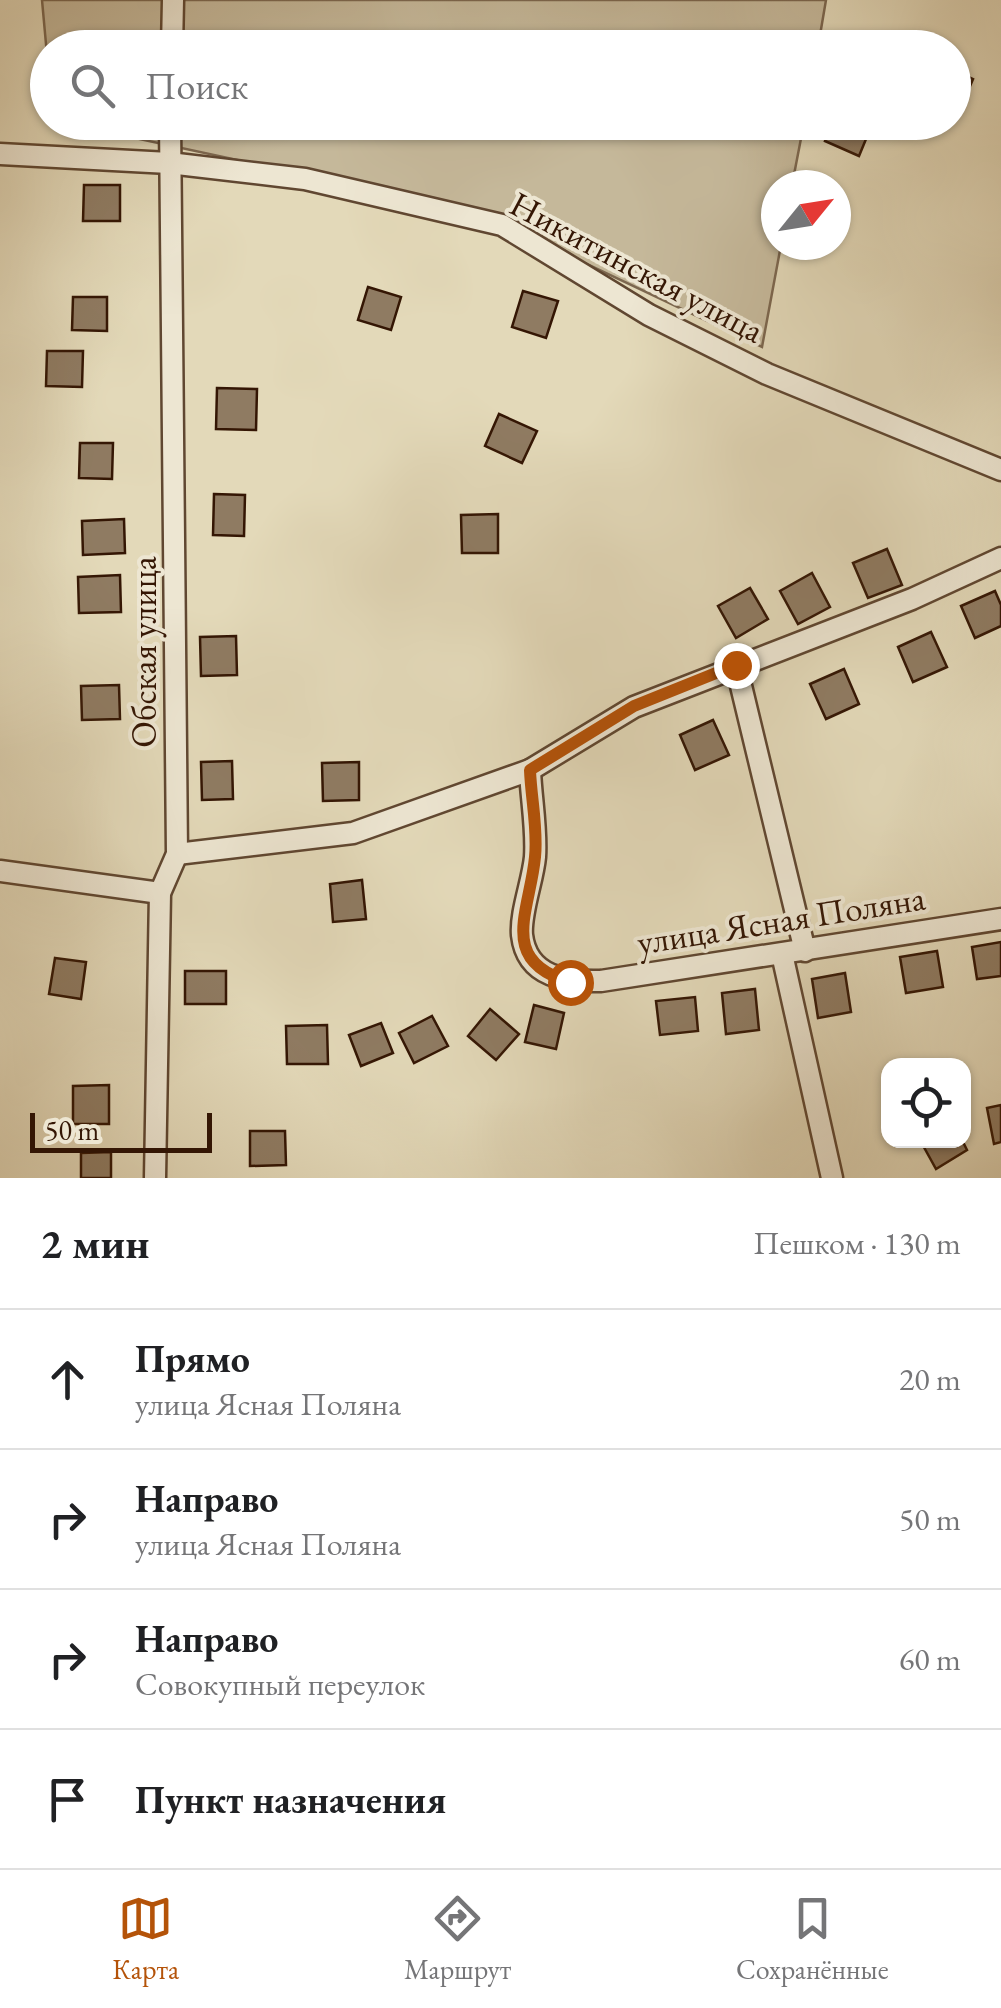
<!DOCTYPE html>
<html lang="ru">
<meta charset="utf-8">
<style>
body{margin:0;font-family:"EB Garamond",serif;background:#f6f6f6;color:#202124}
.controls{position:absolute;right:30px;bottom:30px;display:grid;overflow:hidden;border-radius:20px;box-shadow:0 2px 8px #0004}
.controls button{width:90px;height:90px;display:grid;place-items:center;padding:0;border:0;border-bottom:2px solid #e0e0e0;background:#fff;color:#202124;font:50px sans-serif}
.compass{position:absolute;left:761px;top:170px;width:90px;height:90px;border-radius:50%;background:#fff;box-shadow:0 2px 8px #0004;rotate:60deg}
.scale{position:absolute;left:30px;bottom:25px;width:182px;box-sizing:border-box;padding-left:10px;border:5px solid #341604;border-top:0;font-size:28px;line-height:35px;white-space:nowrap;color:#341604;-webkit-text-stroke:8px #ede6d2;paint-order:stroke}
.stop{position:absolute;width:30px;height:30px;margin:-22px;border:8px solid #b45309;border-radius:50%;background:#fff}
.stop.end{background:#b45309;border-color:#fff;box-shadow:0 2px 10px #0008}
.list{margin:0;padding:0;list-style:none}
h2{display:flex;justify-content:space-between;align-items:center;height:130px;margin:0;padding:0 40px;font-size:42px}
h2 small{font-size:32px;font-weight:400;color:#757577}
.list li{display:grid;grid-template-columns:65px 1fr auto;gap:30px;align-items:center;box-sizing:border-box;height:140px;padding:0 40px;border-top:2px solid #e0e0e0}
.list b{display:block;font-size:38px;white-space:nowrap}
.list p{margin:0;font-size:32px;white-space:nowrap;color:#757577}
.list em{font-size:32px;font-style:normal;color:#757577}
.icon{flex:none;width:55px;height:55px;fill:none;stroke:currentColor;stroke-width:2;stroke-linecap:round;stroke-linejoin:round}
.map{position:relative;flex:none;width:1001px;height:1178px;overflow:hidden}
.search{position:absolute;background:#fff;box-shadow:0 2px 8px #0004;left:30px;right:30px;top:30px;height:110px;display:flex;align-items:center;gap:25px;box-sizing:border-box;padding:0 35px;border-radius:55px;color:#757577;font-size:38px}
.sheet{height:690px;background:#fff}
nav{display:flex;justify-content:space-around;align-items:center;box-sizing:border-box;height:140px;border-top:2px solid #e0e0e0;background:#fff;font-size:28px;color:#757577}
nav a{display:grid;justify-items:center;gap:5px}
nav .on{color:#b45309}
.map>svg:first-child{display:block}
.green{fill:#c5b89a;stroke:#7c674f;stroke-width:2.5}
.building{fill:#8f7b62;stroke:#341604;stroke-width:2.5}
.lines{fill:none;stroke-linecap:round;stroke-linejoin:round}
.street-casing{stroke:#604731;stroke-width:25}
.street{stroke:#ede6d2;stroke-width:20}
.route{stroke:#b45309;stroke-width:12}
.labels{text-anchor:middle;stroke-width:8;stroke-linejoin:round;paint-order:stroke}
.street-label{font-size:35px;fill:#341604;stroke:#ede6d2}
</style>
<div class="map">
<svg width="1001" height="1178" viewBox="0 0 1001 1178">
<rect width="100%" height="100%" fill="#e3d9b9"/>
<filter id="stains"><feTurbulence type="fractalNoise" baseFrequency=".002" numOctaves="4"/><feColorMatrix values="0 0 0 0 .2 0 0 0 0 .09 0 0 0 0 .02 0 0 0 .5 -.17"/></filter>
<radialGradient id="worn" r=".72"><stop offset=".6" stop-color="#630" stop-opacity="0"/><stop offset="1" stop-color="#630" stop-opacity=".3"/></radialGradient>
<g class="green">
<path d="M42,0H826L818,47L48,48L47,55Z"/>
<path d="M65,123H804L792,185H776V245H781L762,347L475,211Z"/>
</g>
<g class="building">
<path d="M954,70L973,79L959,112L954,109Z"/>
<path d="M833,122H873L859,156L825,141Z"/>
<path d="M84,185H120V221H83Z"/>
<path d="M368,287L401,297L391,330L358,320Z"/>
<path d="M523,291L558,301L546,338L512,327Z"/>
<path d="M73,297H107V331L72,330Z"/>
<path d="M47,351H83L82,387L46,386Z"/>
<path d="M217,388L257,389L256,430L216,429Z"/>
<path d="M499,414L537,431L522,463L485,446Z"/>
<path d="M80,443H113L112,479L79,478Z"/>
<path d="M214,494L245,495L244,536L213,535Z"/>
<path d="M498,514V553H462L461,515Z"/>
<path d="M124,519L125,553L83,555L82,521Z"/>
<path d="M887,549L902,585L868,598L853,563Z"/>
<path d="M812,573L830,607L798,624L780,591Z"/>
<path d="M120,575L121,612L79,613L78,577Z"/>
<path d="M750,588L768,619L736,638L718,606Z"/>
<path d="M995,591L1001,605V626L975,638L961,606Z"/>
<path d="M931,632L947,667L913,682L898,647Z"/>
<path d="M236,636L237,675L201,676L200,637Z"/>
<path d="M844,669L859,704L826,719L810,684Z"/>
<path d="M119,685L120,719L82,720L81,686Z"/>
<path d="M713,720L729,755L695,770L680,735Z"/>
<path d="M232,761L233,799L202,800L201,762Z"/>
<path d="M359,762V800L323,801L322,763Z"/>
<path d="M362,880L366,919L333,922L330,884Z"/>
<path d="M1001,942V976L977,979L972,947Z"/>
<path d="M937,951L943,987L906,993L900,957Z"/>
<path d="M55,958L86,962L81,999L49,994Z"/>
<rect x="185" y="971" width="41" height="33"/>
<path d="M845,973L851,1012L818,1018L812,979Z"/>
<path d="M755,989L759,1030L726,1034L722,993Z"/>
<path d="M695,997L698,1031L660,1035L656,1001Z"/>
<path d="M534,1005L564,1013L556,1049L525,1042Z"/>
<path d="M490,1009L519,1034L496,1060L468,1036Z"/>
<path d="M432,1016L448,1046L414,1063L399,1033Z"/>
<path d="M381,1023L393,1053L361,1066L349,1035Z"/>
<path d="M327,1025L328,1064H287L286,1026Z"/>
<path d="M109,1085V1124H73V1086Z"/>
<path d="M1001,1105V1142L994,1144L987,1108Z"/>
<path d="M250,1131H285L286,1165L250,1166Z"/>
<path d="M920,1140H962L967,1150L936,1169Z"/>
<path d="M111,1152V1178H81V1153Z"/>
</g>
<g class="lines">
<defs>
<g id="street">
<path d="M172,48L173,0"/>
<path d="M0,154L169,163L305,179L502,225L649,315L767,374L1001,470"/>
<path d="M736,665L805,951"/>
<path d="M530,770C531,798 537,829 535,857C533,880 520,913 522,935C527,978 567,982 601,981L1001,919"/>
<path d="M177,854L353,833L530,770L634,707L912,599L1001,558"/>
<path d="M0,871L160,893"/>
<path d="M782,954L832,1178"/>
<path d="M155,1178L160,893L177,854L170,122"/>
</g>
</defs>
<use href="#street" class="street-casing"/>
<use href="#street" class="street"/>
</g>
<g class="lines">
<path class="route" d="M570,982C497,961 530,911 535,857C538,829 531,798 530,770L634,706L736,665"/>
</g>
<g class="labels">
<g class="street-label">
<text transform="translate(637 267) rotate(28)" y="12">Никитинская улица</text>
<text transform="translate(144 652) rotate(-90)" y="12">Обская улица</text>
<text transform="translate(781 920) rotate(-9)" y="12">улица Ясная Поляна</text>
</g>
</g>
<rect width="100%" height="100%" filter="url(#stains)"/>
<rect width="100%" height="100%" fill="url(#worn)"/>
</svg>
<div class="controls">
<button><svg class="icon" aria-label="locate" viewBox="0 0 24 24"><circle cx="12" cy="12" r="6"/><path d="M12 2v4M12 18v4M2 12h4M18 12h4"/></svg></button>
</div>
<svg class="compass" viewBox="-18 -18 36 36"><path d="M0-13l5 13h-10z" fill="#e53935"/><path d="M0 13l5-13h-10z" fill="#757577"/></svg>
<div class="scale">50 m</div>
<div class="stop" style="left:570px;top:982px"></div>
<div class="stop end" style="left:736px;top:665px"></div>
<div class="search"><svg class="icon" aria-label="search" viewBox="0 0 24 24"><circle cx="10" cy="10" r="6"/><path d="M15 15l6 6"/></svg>Поиск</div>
</div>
<section class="sheet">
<h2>2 мин<small>Пешком · 130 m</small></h2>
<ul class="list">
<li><svg class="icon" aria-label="ahead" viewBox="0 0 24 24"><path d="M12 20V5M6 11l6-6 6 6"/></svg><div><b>Прямо</b><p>улица Ясная Поляна</p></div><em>20 m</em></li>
<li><svg class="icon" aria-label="right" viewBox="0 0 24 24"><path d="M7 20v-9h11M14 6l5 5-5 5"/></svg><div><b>Направо</b><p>улица Ясная Поляна</p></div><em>50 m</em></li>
<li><svg class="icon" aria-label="right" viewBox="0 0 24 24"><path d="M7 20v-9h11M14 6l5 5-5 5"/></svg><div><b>Направо</b><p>Совокупный переулок</p></div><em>60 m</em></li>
<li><svg class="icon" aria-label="arrive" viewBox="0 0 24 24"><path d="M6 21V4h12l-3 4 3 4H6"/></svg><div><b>Пункт назначения</b></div></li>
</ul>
</section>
<nav>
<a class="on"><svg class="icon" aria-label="map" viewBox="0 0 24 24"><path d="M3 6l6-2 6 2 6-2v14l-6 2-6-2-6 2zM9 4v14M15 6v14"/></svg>Карта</a>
<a><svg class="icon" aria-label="directions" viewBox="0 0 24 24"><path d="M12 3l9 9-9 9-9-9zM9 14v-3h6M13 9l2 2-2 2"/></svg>Маршрут</a>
<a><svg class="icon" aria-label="saved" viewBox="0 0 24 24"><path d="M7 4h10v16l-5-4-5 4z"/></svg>Сохранённые</a>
</nav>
